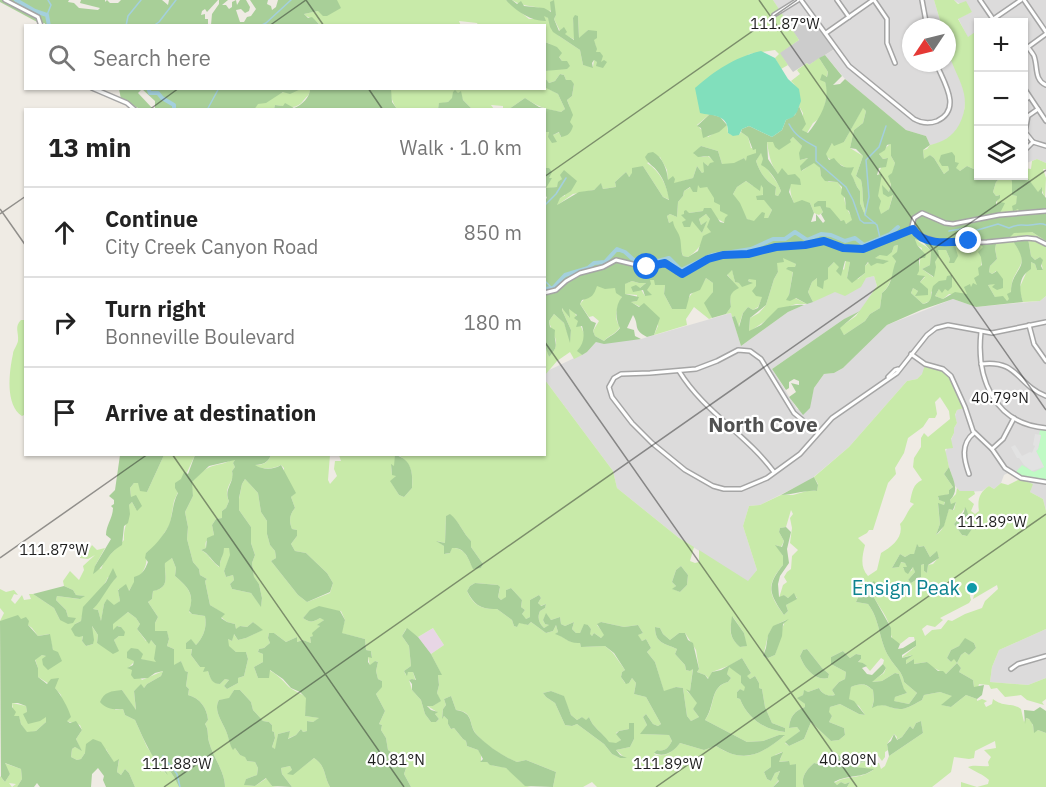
<!DOCTYPE html>
<meta charset="utf-8">
<style>
body{margin:0;font-family:"IBM Plex Sans",sans-serif;background:#f2f2f2;color:#222}
.controls{position:absolute;right:18px;top:18px;display:grid;overflow:hidden;border-radius:0px;box-shadow:0 2px 4px #0004}
.controls button{width:54px;height:54px;display:grid;place-items:center;padding:0;border:0;border-bottom:2px solid #e0e0e0;background:#fff;color:#222;font:30px sans-serif}
.compass{position:absolute;left:902px;top:18px;width:54px;height:54px;border-radius:50%;background:#fff;box-shadow:0 2px 4px #0004;rotate:235deg}
.stop{position:absolute;width:18px;height:18px;margin:-14px;border:4px solid #1a73e8;border-radius:50%;background:#fff}
.stop.end{background:#1a73e8;border-color:#fff;box-shadow:0 2px 6px #0008}
.list{margin:0;padding:0;list-style:none}
h2{display:flex;justify-content:space-between;align-items:center;height:78px;margin:0;padding:0 24px;font-size:26px}
h2 small{font-size:20px;font-weight:400;color:#767676}
.list li{display:grid;grid-template-columns:39px 1fr auto;gap:18px;align-items:center;box-sizing:border-box;height:90px;padding:0 24px;border-top:2px solid #e0e0e0}
.list b{display:block;font-size:22px;white-space:nowrap}
.list p{margin:0;font-size:20px;white-space:nowrap;color:#767676}
.list em{font-size:20px;font-style:normal;color:#767676}
.icon{flex:none;width:33px;height:33px;fill:none;stroke:currentColor;stroke-width:2;stroke-linecap:round;stroke-linejoin:round}
.map{position:relative;flex:none;width:1046px;height:787px;overflow:hidden}
.search{position:absolute;background:#fff;box-shadow:0 2px 4px #0004;left:24px;top:24px;width:522px;height:66px;display:flex;align-items:center;gap:15px;box-sizing:border-box;padding:0 21px;border-radius:0px;color:#767676;font-size:22px}
.panel{position:absolute;background:#fff;box-shadow:0 2px 4px #0004;left:24px;top:108px;width:522px;height:348px;border-radius:0px}
.map>svg:first-child{display:block}
.residential{fill:#dcdbdb}
.industrial{fill:#e8d6e5}
.religious{fill:#ccc}
.grass{fill:#c8eaa9;fill-rule:evenodd}
.forest{fill:#a8cf98;fill-rule:evenodd}
.park{fill:#c0fac5}
.pitch{fill:#81dfbc}
.parking{fill:#e2e2e2}
.lines{fill:none;stroke-linecap:round;stroke-linejoin:round}
.stream{stroke:#a4d0dd;stroke-width:1.5}
.river{stroke:#a4d0dd;stroke-width:4}
.minor-casing{stroke:#a5a5a5;stroke-width:6}
.minor{stroke:#fff;stroke-width:3}
.route{stroke:#1a73e8;stroke-width:8}
.ticks{fill:none;stroke:#1e1e1e;stroke-width:1.5;stroke-opacity:0.45}
.culture-dot{fill:#0f9aa8;stroke:#fff;stroke-width:2}
.labels{text-anchor:middle;stroke-width:4.5;stroke-linejoin:round;paint-order:stroke}
.culture-label{font-size:20px;fill:#0d838f;stroke:#fff;text-anchor:end}
.neighbourhood-label{font-size:21px;font-weight:bold;fill:#515151;stroke:#fff}
.ticks-label{font-size:15px;text-anchor:middle;fill:#1e1e1e;stroke:#fff;stroke-width:4.5;stroke-linejoin:round;paint-order:stroke}
</style>
<div class="map">
<svg width="1046" height="787" viewBox="0 0 1046 787">
<rect width="100%" height="100%" fill="#efebe4"/>
<g class="residential">
<path d="M773,0H934L942,27H911V63H947V45L966,96L963,120L956,131L944,142L930,145L926,136L906,130L845,79L825,55L835,49L810,13L789,26Z"/>
<path d="M954,0H1046V163L1037,159L1024,164V22H978V30L968,38L958,18L972,12Z"/>
<path d="M874,276L877,286L860,311L844,319L772,369L797,409L809,408L814,388L824,374L834,373L843,368L887,325L953,299L976,307L1040,301L1046,296V511L1043,499L1030,492L1032,484L1008,473L1004,475L1001,483L994,489L989,486L982,491L967,492L960,491L955,486L945,453L954,433V428L957,423L955,416L957,410L963,408L948,376L938,369L922,374L917,379L907,381L849,447L810,480L760,505L749,506L743,526L757,570L748,582L679,538L617,488L613,471L545,380V372L587,352L596,342L641,339L731,313L741,346L788,312L866,278Z"/>
<path d="M1046,629V678L1028,685L990,682L992,667L999,650Z"/>
</g>
<path class="industrial" d="M433,628L444,645L431,654L418,637Z"/>
<path class="religious" d="M810,13L836,48L809,65L807,63L793,72L779,53L799,40L789,26Z"/>
<g class="grass">
<path d="M337,0H506L529,19H536L544,15L548,18L559,36L580,50L583,65L593,67L594,60L600,63L595,53L596,46L588,30L579,39L578,16L573,18L575,40L564,34L563,28L560,31L554,19L556,15L554,10L548,11C538,5 524,8 512,0H773L799,40L780,53L788,65L781,69L775,58L779,54L775,50L749,54L710,114L697,125L708,137L727,125L728,133L732,135H739L741,132L748,137L751,148L757,149L756,153L746,162L744,158L734,164H722L718,151L701,146L694,154L703,157L708,156L715,162L708,166L704,163L705,172L702,173L697,166L693,178L673,184L668,181L667,170L660,157L647,163C661,172 666,185 670,200L663,197L643,166L628,177L626,172L615,182L616,187L603,189L601,184L594,190L573,194L556,206L560,197L565,196L562,179L557,187L545,189L548,178L546,168L545,170V132L549,131L553,135L560,132V137C569,124 574,114 567,100L572,96L574,84L566,80L564,75L560,74L555,81L549,83L545,78V71L556,69L562,61L550,44L545,42L544,26L478,25L477,23L459,21L461,26L320,25C316,19 309,19 304,14L318,11L337,3Z"/>
<path d="M934,0H954L958,4L966,1L972,12L958,19L968,37L978,30V171L967,166L960,171L948,165L949,170L944,174L934,158L930,155L924,160L923,150L927,149L930,145C943,142 952,137 959,125C976,93 952,75 947,46C946,40 947,33 947,27H942Z"/>
<path d="M819,58L828,72L825,82L828,91L824,108L820,118L813,123L807,133L802,130L803,113L799,106C802,97 798,87 791,81L800,74L797,70L807,63L809,65Z"/>
<path d="M545,87L558,94L565,109L561,112C548,110 536,106 525,98L509,109H503V106L491,105L494,109H472L463,100L460,92L448,102L439,104L438,109H397C393,103 390,97 391,89L544,88Z"/>
<path d="M301,89H310C310,95 307,96 303,101C295,111 286,106 275,105L274,109L254,110L257,104C267,102 272,97 281,93C288,90 295,92 301,89Z"/>
<path d="M863,107L866,111L863,123L854,130L850,148L863,156L856,176L861,180C864,192 861,201 866,212L865,215L860,203V191C854,184 854,176 847,169C840,162 831,163 825,154L832,143L844,142Z"/>
<path d="M793,137L802,146L800,160L809,158L802,171L814,162L820,168L821,176L829,182H837C844,189 843,196 846,206C847,210 851,215 853,220L846,224L837,218L830,209L826,207V202L820,206L823,212L819,215L814,213L810,203H794C789,193 791,185 788,175L778,174C770,164 769,154 767,142L790,140Z"/>
<path d="M891,143V156L895,163L889,192L883,187V194H893L889,209L880,215C875,195 874,174 887,158L883,159L879,154Z"/>
<path d="M761,152L766,167L778,184L781,191L778,196L775,195L776,187C765,180 760,173 756,161Z"/>
<path d="M1037,159L1046,163V169H1043L1046,178L1045,198L1041,188L1038,193L1024,173V168L1031,169L1032,161Z"/>
<path d="M997,176H1010L1012,182V195L1018,196L1016,204L1020,214C1010,217 1002,216 996,206L999,195L996,196L993,192L996,182L999,179Z"/>
<path d="M746,181L753,186L761,184C765,190 764,194 760,200L764,199L772,210L768,218L754,222L747,219L733,194L737,187Z"/>
<path d="M698,183L707,187L729,214L725,223L703,211L689,213L702,233L706,222L701,225L699,219L706,214L710,219L711,232C701,241 700,250 688,257L683,256L672,222L669,223L667,216L670,214L677,217L678,202L683,196L684,191Z"/>
<path d="M1014,232H1032L1046,241V296L1040,301L1023,302L1019,289L1031,262L1035,264L1037,270H1043L1040,257L1035,260L1031,256L1028,238L1016,237L1014,243C1027,261 1022,261 1013,279C1011,285 1011,292 1010,299L1007,301L995,297L988,285L996,283L997,290L996,271L992,274L989,272L990,266L997,259L995,249L997,238L1002,242V237Z"/>
<path d="M915,238C920,244 926,245 931,251L930,265L922,269L933,277L937,249L946,250L950,259L949,263L955,246L968,247L978,243L984,247L978,286L971,288L967,294H949L943,299L935,296L939,289L952,287V275L931,292L932,300L923,304L911,293L913,288L918,291L916,295H928L920,282L925,277L916,276C920,269 920,257 922,248L916,245Z"/>
<path d="M898,245C897,258 893,285 882,293L880,308L870,314L865,321L844,335L839,328L856,316L877,286L874,276L866,278L861,287L845,296L835,292L813,302L808,292L812,282L817,278L824,281L828,274V268L835,261L844,270L846,260L850,262L847,278L858,279L865,273V266L869,262L877,263L887,261L874,258L880,255L892,252L894,246Z"/>
<path d="M783,257L796,264L795,268L787,269L793,271L789,295L807,304H796L784,308L749,332L750,318L759,313L766,305L774,279L778,272L776,263Z"/>
<path d="M732,269L735,282L747,284L751,282L748,281L749,279H756V286L763,296L758,307L753,310L748,307L743,313L738,328L735,316L732,317L731,313L726,314L731,307L730,297L735,285L727,274Z"/>
<path d="M706,278L713,283V292L707,306L712,318L709,319L694,307L686,319L687,325L654,335L658,326L654,313L630,302L637,301V295L625,294L624,284L632,281L639,283L647,282L640,288L645,296L649,280L654,279L665,285L664,294L672,309H685C690,287 699,294 706,278Z"/>
<path d="M597,285L615,288L622,297C617,307 613,318 620,327C616,334 609,335 604,341L595,336L593,331L599,321L593,316L589,317L580,304Z"/>
<path d="M563,307L569,317V309L574,311C576,314 576,317 578,320C583,333 590,337 578,351L582,355L574,359L570,352L557,361L545,375V343L549,357C563,342 553,338 549,321L554,314L564,323L570,340L571,330L562,310Z"/>
<path d="M21,320H26V414L22,416C5,405 9,372 13,354C13,350 17,346 18,341C19,332 14,327 21,320Z"/>
<path d="M925,365L942,371L948,376L964,408L957,410L955,415L957,423L954,428V433L951,439L953,448L945,449L949,467L944,474L953,487L949,490V494L938,497L939,500L945,501L944,505L938,504L940,524L936,535C945,530 945,518 949,509L954,510L956,502L951,505L950,500L956,494L957,488L960,491H974L975,494L968,499L974,504L971,511L975,514L979,511C977,499 980,492 989,486L994,489L1001,483L1008,485L1020,479L1033,484L1030,492L1043,499L1046,511V629L999,650L992,667L990,682L1028,685L1046,678V699L1042,702L1044,705L1027,700L1021,695L1005,697L997,688L991,689L989,685L979,684L978,688L974,687L973,680L959,672L961,668L957,663L946,674L930,666L927,662L914,664V659L906,664V660L912,655L901,658L916,646L914,637H909L900,644C896,643 894,642 892,638C890,634 891,629 889,624C885,613 877,604 872,594L877,585L874,582L870,584L862,581V587L868,589L865,595L860,593L856,602L868,604C880,619 879,641 889,657C894,666 903,672 904,682L917,693L909,704L893,701L895,697L907,693L904,690L899,674L895,673L882,681L871,682L884,673L886,668L883,664L884,660L881,658L870,671L863,663H858L861,659V655L856,654L850,658L843,651L831,657V664L846,672L845,679L839,682L832,690L835,695C828,697 823,695 819,688L808,692L804,691L803,695L798,698L805,704V707C794,711 790,717 789,728L797,727L800,731L785,743L789,746L804,739L811,722L831,741L839,740L845,735L844,728L829,722L832,716L828,712L830,707L840,704L859,714L865,715L859,706L849,699V693L851,687C861,683 864,683 873,690L874,700L872,707C887,701 889,710 902,709C909,708 916,703 922,700L924,695L940,692L953,696L942,705L951,707L966,695L977,699V701L982,699L987,701L984,703L986,707L992,704L993,699C1005,708 1011,702 1021,709L1024,722L1026,718C1033,720 1033,726 1034,732L1038,730L1046,733V787H961V782L977,787L988,784L989,780C983,774 975,772 968,767C974,764 982,767 989,766L988,762L991,757L984,750L996,748L995,741L975,751L974,758L969,759L954,757L951,772L932,787H847L850,782L845,784L841,782L837,785L834,783C847,775 862,779 873,770L855,767V765L867,761L865,755L853,761L849,753L840,756L836,753L835,761L823,765L814,763C807,769 800,778 804,787H796V764L790,766L788,761L778,762L781,758L782,752L775,755V760L771,758V767L764,772L767,779L771,781L775,773L780,771L777,778L779,780L773,787H597L592,782L583,787H553L556,772L526,760L517,762C504,757 488,747 478,736C467,726 476,712 456,710L451,696L444,699L446,705L443,709L442,718L444,716L448,720V724L451,729L454,728L463,739L466,741L467,746L478,750L481,754V762H487C493,768 499,765 506,768C516,773 519,785 531,787H411L404,774L406,768H402L399,761L400,757L388,750L386,738L381,730L382,725L379,724L385,711L376,694L382,686V681L378,679L376,671L378,662L375,661L370,666L368,657H372L371,651L366,650L365,639L341,633L345,620L341,611C322,611 318,600 303,618C310,623 313,622 320,618L325,619L318,625L320,626L313,633L314,636L310,637L311,643L303,640L297,642V637L286,642L274,633H269L268,638L270,643L264,648L259,649L258,652L263,654V662L254,667L258,678L269,677V670C278,675 282,680 289,687C294,691 301,693 307,698L305,716L320,718L313,722L307,721V731L303,732L301,729L296,735L287,739L290,731L278,734L276,750L272,747L275,738L274,732L272,731V725L269,722L263,721L253,710L251,702L240,690H234L229,699L219,700C213,710 222,721 226,731C229,737 229,744 233,749L235,748L240,755L245,756L247,761L255,762L258,768L257,775L246,779L245,785L255,786L267,778L272,786L278,787H225C225,772 213,757 209,742C207,735 209,730 205,724L208,720C207,708 200,698 188,695L189,689L186,686L188,672L184,671L181,661L174,666V649L167,646L169,639L167,632L155,631V623L158,617L148,602L152,599L153,591C171,588 164,575 165,562L172,558L176,568L175,576C188,587 195,594 189,612L192,614L205,616C207,627 204,636 196,645L191,640L186,643V649L192,648L191,655L200,667H206L204,671H208C210,678 212,683 220,684L225,679L229,680L224,686L227,689L238,683V678L244,676L248,659L246,652H236L228,646V639L232,641L233,633L238,640L246,638L262,630L253,622L247,627L240,626L236,630L235,624L227,622L221,617L224,614L210,605L205,581L207,579L200,575L199,569L193,562L187,539L188,527L185,512L193,496L191,483C203,471 205,467 221,464C226,463 230,460 236,459L233,463L235,467L232,471L233,477C229,486 224,492 229,501L226,508L222,511V518L216,519L212,525L214,535C209,540 204,539 206,548L201,550C209,554 212,562 219,567L224,548L229,547L231,555L224,571L226,577L233,575L234,580L230,584L232,589L251,593L261,606L262,598L259,584L254,578L252,563L255,555L251,543V527L239,510V499L242,484L245,479L258,493L261,512L267,521V534L270,545L275,551L276,558L271,561L298,595L307,602L330,593L333,583L327,573L306,553L295,551L291,544L297,536V530L292,529C289,521 289,515 295,508L291,497L295,493L284,473V468L281,465C272,470 262,469 253,465C263,465 267,464 271,455H330L328,480L330,484L337,476L334,469L335,461H341L339,455L544,454L545,380L613,471L617,488L679,538L694,547L690,561L695,563L699,562V550L748,581L757,570L743,526L749,506L760,505L781,495H793L807,491H817L818,484L814,477L849,447L907,381L917,379L922,374ZM940,397L949,411L950,419L928,437L924,433L921,438V447L914,458L913,467L922,480C913,484 912,492 910,502L914,504C907,510 907,517 900,524C904,537 892,547 881,553L877,570L868,576C860,567 862,557 865,545L858,538L867,533L869,530H873L888,483L896,474L895,468L904,453L908,438L923,427L929,418H935L937,414L935,402ZM398,455C412,463 413,473 412,488L404,497L399,495L391,482L397,475H392L391,465L395,467V456ZM965,508C970,515 968,522 972,529L966,536L962,535L954,524ZM791,510L793,514L790,518L792,528L790,543L798,550L792,556L791,569L787,572L784,577L787,582L783,585L779,598L784,595L788,598L794,594L797,598L786,605L788,611L784,615C768,594 766,585 783,565V556L776,545L781,547L784,541L779,532L780,528L786,527ZM450,515C459,521 463,533 471,541V547L483,564L481,568H473C468,558 465,547 451,548L450,553L445,554L444,546L437,541L445,543L446,516ZM917,545L919,547L924,546L930,557L936,552L939,557L933,564L928,565L927,573L924,571V564L921,565V577L911,583L908,580L915,572L913,565L912,570L908,573L903,568H908L905,563L900,562L899,567L892,568L900,554L905,557L910,554L914,555ZM681,566L688,575L687,585L680,592L673,589L676,586L672,582L676,570ZM972,582L976,587L973,599L997,585L998,589L985,601L982,608L965,614L952,621L948,620L941,629L932,630L925,636L922,629L927,625L935,627L943,620L940,618L969,603L971,600L970,596ZM475,583L498,585L500,588L498,597L501,600L506,598V590L511,588L522,600L521,607L525,610L522,614L523,618L526,619L530,617V600L539,595L541,598L538,603L540,606L546,604L545,608L540,611C537,618 539,623 544,628L550,625L545,624L543,620L546,614L551,620L560,617L561,624L565,626L574,622L572,629L576,633H580L584,625H588L591,629L589,634L592,636L594,633L601,638L605,635L597,625L601,622L624,627L638,625L643,633L637,635L642,641L646,639L651,648L647,652L655,662L664,692L676,687L683,688L687,716L691,721L699,717L693,709L698,703L687,691H690L693,668L690,671L686,670L685,665L675,654L677,649C665,643 655,644 655,627L660,628L663,634L670,640L679,633H685L696,650L699,669L697,672L705,675L709,679L712,672L728,666L727,674L731,678L728,682C709,687 716,706 705,720L747,742L763,741L779,735L784,736C760,755 744,764 716,746L704,750L680,743C674,751 665,758 654,754L657,750C665,752 668,748 672,741L669,735L641,734L647,725L643,717L646,714L653,724L658,726L661,724L646,697L634,694L636,683L632,678L629,683H625L621,677L622,672L625,670L613,653L605,646L581,647L580,642C568,644 566,637 556,634L558,632L556,625L553,631L546,633L531,622L528,625L518,622L517,627L514,626L512,620L497,609C482,610 473,605 467,591L470,586ZM733,617L744,633L746,646L740,647C729,637 729,630 733,617ZM786,620C782,625 778,647 775,655L768,658L763,656C769,637 765,629 786,620ZM433,628L444,645L431,654L441,674L438,675L439,685L437,693L440,701L433,706L426,705L437,712L435,714L439,719L436,722H431L425,714L421,700L412,690L409,680L413,679L416,682L413,672H408L406,675L404,671L411,666L409,646L402,636L406,629L418,637ZM965,639L974,643L976,648L969,655L965,652L961,655L957,663L954,658L951,662L947,658L951,650L959,646ZM807,649L822,668L829,674L828,678C815,681 804,668 800,656L803,650ZM742,658L751,673L746,676L750,679L755,676L759,683V688L762,689L765,707L772,723L785,728V732C765,730 748,719 740,699L737,698V692L740,689L745,692V686L741,683V676L729,666ZM551,691L563,696L571,715L577,720L582,717L586,721L589,717C593,728 602,732 608,742L616,744L621,740L616,733L619,731L629,729V723H633L634,739L630,747L616,750L625,758H620L612,754L604,744L577,724L572,726L565,725L555,703L546,697L543,693ZM921,721L923,733L889,756L885,766L881,769L879,763H874L873,753H876L882,761L885,757V752L888,750L887,744L894,734L897,737L896,740L902,737L910,726L913,729L916,723Z"/>
<path d="M164,455H195L174,501L170,524L156,546L146,553C149,571 137,577 128,592L118,589L120,601L114,606L107,600L104,604L101,622L98,610L93,609L107,586L117,577H108C101,595 86,596 81,621L75,624L83,635L82,641L86,646L93,644L91,625L98,635L97,643L105,647L118,650L114,640L119,636L121,627L118,626L113,631L112,624L128,612L136,618L140,624L137,629L146,641L151,640L156,646V663L140,659L135,661L128,668L132,669L142,680L163,671L161,676L147,684L144,688L139,687L134,691L136,711L122,690L115,710L123,709L125,715L135,720L147,747L166,774L161,761L166,765L174,777L179,787H135L129,773L125,769L121,775L117,772L119,760L114,763L106,749L85,753L81,759L77,760L71,757L72,749L75,747L81,750L76,739L82,730L80,725L66,721L61,695L54,687L38,677V668L35,659L42,655L47,656L43,665L53,650L49,634L38,636L32,628L21,620L0,621L4,613L0,608V589L6,592L14,590L18,595L14,594L11,600L15,604L22,595L24,600L31,599L29,594H33L54,608L60,620L68,617L66,610L56,600L57,596L79,599L84,596L76,595L73,590L64,586L63,581L70,571L79,580L84,570L83,566L95,555L88,559L80,558V554L86,555L92,545L97,550L105,548L95,566L101,569L105,560L124,540C123,527 130,518 129,505L132,502L137,511L131,497L130,488L134,483H138L147,492Z"/>
<path d="M12,703L26,706L27,712L47,716L46,722L36,731L27,733L21,724L19,717L14,716Z"/>
<path d="M314,758C327,767 323,775 330,787H292L282,774L281,768L290,766L292,770L300,769Z"/>
<path d="M4,763L21,769L22,779L17,787H12L16,784L9,783L12,787H0V776L5,782L10,774Z"/>
</g>
<g class="forest">
<path d="M0,0H69L68,2L74,3L79,8L98,10L100,8L80,3L81,0H105V2L107,0L110,3H118L121,0H162L168,5L169,0H218L207,12L205,9L202,11L201,15L205,14V19H208V26L44,25L45,23H39L0,2Z"/>
<path d="M219,0H228L222,5H226L229,9L232,7V2L236,0L237,5L240,0H246L250,7L249,11L245,13L241,9L236,10L240,22H244L247,17L251,16L256,9L250,0H268L267,4L271,6L272,10L276,7L278,0H337L341,8L327,16H323L318,11L304,14L308,18L312,17L320,25H211L212,14L219,4Z"/>
<path d="M506,0H512L517,4L521,1L524,6L544,8L551,12L550,2L554,0L556,15L554,19L559,31L564,27L567,32L565,34L574,40L573,18L575,15L578,16L579,38L588,30L597,31V38L594,40L597,49L596,52H600L603,56L601,62L604,60L607,62L603,68L596,66L597,62L594,60L592,63L593,68L583,65L580,50L553,32L550,27L548,18L544,16L546,21C533,22 515,11 506,0Z"/>
<path d="M545,42L557,47L562,53L559,57L562,61H567L570,66L567,69L545,71Z"/>
<path d="M825,55L842,76L833,85L840,84L845,79L906,130L926,136L930,145L923,150L924,159L930,155L934,158L944,174L949,170L948,166H942L939,161L941,155L952,152L955,156V162L959,163L956,168L960,171L967,166L978,171V176H997L999,179L996,182L993,192L996,196L1000,195V198L996,202V205L1000,202L1005,203L1000,213L1011,217L1020,214L1018,209L1013,211L1012,206L1016,204L1017,196L1012,195V182L1010,176H1024V173L1038,192L1042,187V193L1046,198V241L1032,232L1014,233L1009,238H1003L1002,242L997,239L995,249L997,259L990,266L989,272L992,274L997,271L1003,279V288L997,290L992,287L995,284L988,285L995,297L1003,296L1007,301L1009,299L1007,294L1011,292C1011,267 1033,270 1014,243L1015,237L1028,238L1031,256L1035,260L1040,257L1043,260L1041,266L1043,270H1037L1035,264L1031,262V269C1018,277 1019,289 1023,302L976,307L953,299L921,310L887,325L843,368L834,373L824,374L814,388L810,408L803,415L789,397L796,392L791,383L799,385V381L794,379L789,382V388L786,390L772,369L844,319L860,311L840,328L844,335L865,321L870,314L880,308L882,293C893,285 891,273 896,261L892,256L897,252L898,245L894,246L892,252L887,256L880,255L875,258L889,261L883,264L877,263L871,266L868,262L865,266V273L852,283L847,278L850,262L845,261L841,276L836,271L839,267L834,262L828,268V279L824,281L823,289L817,286V278L812,282L808,292L813,302L807,304L796,298L790,301L786,300L789,295L793,272L786,269L788,267H795L796,264L783,258L784,262L777,263L778,272L774,279L766,305L750,318L749,331L761,325L778,308C787,307 795,304 804,305L788,312L741,346L732,317L735,316L739,327L743,313L748,307L753,310L758,308L762,297L756,296L752,291L756,286V280L749,279L748,281L753,283L742,287L739,283L735,282L732,270L727,275L739,288C729,293 730,297 731,307L726,314L712,318L704,303L713,292V283L706,278L700,290L690,294L686,309H672L664,294L665,285H655L654,280H650L651,284L647,290L652,295L645,296L643,290L633,292L631,287L636,285L640,288L646,283H639L632,281L625,284V294L639,297L637,301L631,302L639,307L644,303L660,318L654,335L647,337C632,329 640,326 633,315L627,328L634,330L635,336L641,339L604,344L596,342L587,352L582,355L577,351C584,343 585,336 582,326L576,327L578,321L574,318L577,315L569,309L570,318L562,308V310L571,330L570,343L564,323L554,314L549,321L550,327L555,330C553,344 561,344 549,357L544,343V200L547,198L545,194V170L546,168H549L552,172L549,178H552L546,188L557,187L558,182L562,179L560,175L564,170L577,181L571,191L560,198L557,205L579,192L594,190L601,183L603,189L616,187L615,182L626,172L629,177L632,173V168L643,166L663,197L669,200C668,192 664,179 658,172C654,166 648,164 645,157L648,153L653,152C663,158 667,169 668,180L673,176L675,179L674,183L693,178L697,166L702,173L704,172L703,162L708,166L710,163L714,162L709,156L698,157L693,153L701,146L718,151L722,164L734,163L744,158L746,161L747,156L756,153V149L753,150L748,137L741,132L742,129L749,126L772,137L782,130L786,120L795,115L799,106L806,124L802,130L808,133C819,119 831,101 825,82L820,80L822,74L827,77L828,72L819,58ZM863,108L866,111L863,123L854,130L850,148L856,149L863,156L856,176L861,180C864,192 861,201 866,212L865,215L860,203V191C855,185 855,180 851,174L854,167C845,169 840,166 834,158L829,160L826,154L832,143L834,146L844,142ZM793,137L802,146L799,153L800,160L808,158L800,166L801,171L814,163L820,168L821,176L825,181L837,182L842,187L841,194L845,198L846,209L849,211L852,220L846,224L844,220L841,221L830,208L826,207V201H818L814,204V207L820,206L823,212L821,214L825,221L823,223L816,214V221L811,222L814,213L810,203L802,200L794,203L789,192L791,184L801,185L800,179L795,174L788,175L782,168L778,174L768,159L767,142H773L775,147L779,150L791,142L790,140ZM891,144V156L895,163L892,173L888,176L891,184L889,192L882,185L883,194L888,197L893,195L889,209L881,214L879,208L881,201L878,196L882,174L877,175L879,168L886,167L888,158L883,159L879,154L885,150L887,145ZM761,153L763,159L761,165C769,168 778,182 781,191L778,196L775,195L776,187C765,180 760,173 756,161ZM746,181L760,191L761,185L763,188V195L756,196L757,200H764L772,210L768,218H764L765,213L762,212L754,221L747,219L740,203L733,194L737,187ZM698,185L700,188L707,187L714,198V202L720,205V211L728,215L725,218L724,223L720,222L711,208H704L703,211L689,213L686,210L684,211V214L681,215L686,220L682,222L684,227H690L692,221L702,233L707,221L701,225L699,219L706,214L710,219L707,227L711,232L703,236L698,251L688,257L683,256C680,249 682,242 679,235C677,230 674,228 673,221L669,223L667,216L670,214L677,217L678,202L683,196L684,191L690,187L693,192H697ZM915,239L924,243L931,251L930,265L922,269L934,277L936,267L935,262L939,255L938,250H946L950,259L949,263H954L958,256L955,246L968,247L970,254L977,249L978,243L983,247L978,252L981,257L982,265L978,268L979,275L974,278L977,285L973,283L971,287L970,284L964,287L967,294L955,292L943,299L935,296L939,289L942,293L945,289L948,291L952,287V275L947,276L946,280L939,281L933,286C930,295 934,302 923,304L911,293L913,288L918,291L915,296L928,295V289L920,282L925,276L917,275L919,271V258H925L926,255L917,245ZM597,286L605,289L615,288L616,293L622,297C615,305 615,319 620,328C616,334 609,336 604,341L595,336L593,331L596,323L591,321L580,304L582,300C592,298 594,295 597,286Z"/>
<path d="M560,74L564,75L566,80H571L574,84L572,96L567,100L573,115L570,122L573,126C571,133 568,136 561,137L559,132L553,135L557,142L552,143L548,137L549,132H545L544,110L509,109L525,98L539,107L561,112L565,109L558,94L544,87L545,78L549,83L555,81Z"/>
<path d="M119,89H301L290,94L283,92L266,103L258,104L254,110L155,109V101L142,89L138,93L153,109H140L121,99Z"/>
<path d="M310,89H391L392,102L397,109H274L275,105L283,106L285,103L294,108C302,105 310,97 310,89Z"/>
<path d="M455,90L458,93L461,91L463,100L472,109H438L439,103L448,102L452,98L453,92Z"/>
<path d="M710,114L720,117L727,125L719,132L703,138L701,128L697,126Z"/>
<path d="M120,455H164L147,492L140,491L138,483H134L130,488L131,497L136,495L142,506L137,511L132,502L129,505L130,514L128,523L124,526L122,545C106,554 106,566 93,574L95,566L111,539L106,535C106,525 113,518 113,508L111,506L114,504V500L109,496L115,490Z"/>
<path d="M195,455H271C267,464 263,464 255,465C263,470 273,470 281,465L296,493L291,497L295,508C289,515 289,521 292,529L297,530V536L291,544L295,551L306,553L327,573L333,583L330,592L307,602L298,595L271,561L276,558L275,551L270,545L267,534V521L261,512L258,493L245,479L242,484L239,498V510L251,527V543L255,555L252,563L254,577L259,584L262,598L261,607L251,593L232,589L230,584L234,580L233,575L226,577L224,571L230,555L229,548H224C224,556 219,560 220,567C212,562 209,553 201,550L206,548L207,538L214,535L212,525L216,519L222,518V511L226,508L229,501C223,489 235,483 232,471L235,467L233,463L235,460L209,466L192,482L193,496L185,512L188,527L187,539L193,562L199,569L200,575L207,579L205,581L210,605L225,614L221,618L227,622L235,624L236,629L240,626L247,627L253,622L263,630L246,638L238,640L234,634L232,641L228,639L229,646L236,652H246L248,659L244,676L238,678V683L227,689L224,686L229,680L225,679L220,684C212,684 210,678 208,671L203,672L205,667H200L191,655L192,649H186V643L191,639L196,645C204,636 207,627 205,616L192,614L189,611C195,594 188,587 175,576L176,568L172,558L165,563C164,575 171,588 153,591L152,599L148,602L158,617L155,623V631H167L169,639L167,646L174,649V665L181,661L185,671L188,672L186,686L189,689L188,695C200,698 207,708 208,720L205,724C209,730 207,735 209,742C213,757 225,772 225,787H179L174,777L166,765L161,763L168,775C152,760 144,740 135,720L125,715L123,709C114,710 106,709 100,702C104,692 111,691 122,690L136,710L134,691L141,684L144,688L147,684L161,676L163,671L155,673L148,678L134,679L131,675L132,670L127,668L133,665L134,661L127,658V652L131,648L138,649L143,654L141,659L156,662L154,659L156,646L151,640L149,644L137,629L140,624L136,618L128,612L113,624V630L117,626L121,627L125,632L124,636H119L114,640L119,651L113,654L97,643L98,635L92,626L94,640L93,644L86,646L82,641L83,636L79,637L75,636L71,629L75,624L81,621L83,607L106,582L113,568L117,577C107,587 103,599 93,609L98,610L101,621L104,604L107,599L114,605L120,601L118,590L126,584L129,591L134,582V577C142,575 145,570 148,562L145,558L146,553C154,547 167,532 170,522C173,512 173,502 178,493L175,488V483L181,479L184,472L188,474Z"/>
<path d="M395,455C412,459 413,473 412,488L404,497L399,495L390,481L396,476L392,475L391,464L394,466Z"/>
<path d="M949,467C953,480 960,490 950,500L951,504L956,502L953,510L949,509L944,526L936,535L940,524L938,503L944,505L945,502L939,500L938,496L949,494V490L953,487L944,474Z"/>
<path d="M814,477L818,485L817,491C804,490 793,495 781,495Z"/>
<path d="M965,507C970,514 968,522 972,529L967,536L962,535L954,524L964,512Z"/>
<path d="M450,514C459,521 463,533 471,541V547L483,564L481,568L473,569C468,558 465,547 452,548L450,553L444,554V546L436,541L445,543L446,516Z"/>
<path d="M786,527L791,532L787,549L789,563L780,576L778,584L779,597L784,595L788,598L794,593L797,599L786,605L788,611L784,615C769,593 766,586 783,565V556L775,545L782,547L784,541L779,532L780,528Z"/>
<path d="M917,544L919,547L924,546L930,557L937,551L939,558L928,565L927,573L924,571V564L921,565V577L911,583L908,580L915,572L913,567L908,574L905,572L903,567H907L905,563L901,562L899,567L892,568L900,554L905,557L910,554H914Z"/>
<path d="M681,566L688,575L687,585L680,592L672,589L676,586L672,582L676,570Z"/>
<path d="M861,581L870,584L874,581L877,585L872,594L891,628V637L900,644L898,649L903,648L916,640V646L902,655V658L913,655L906,660V664L914,659V664L927,662L938,671H943L946,674L957,663L954,659L951,662L947,658L951,650L959,646L965,638L974,643L976,648L969,655L965,652L961,655L957,663L961,668L959,672L973,680L974,687L984,685L982,695L977,699L966,695L951,707L941,705L952,696L940,692L924,695L922,700C916,703 909,708 902,709C889,710 886,701 872,708L874,700L873,690C865,683 861,683 851,687L849,699L854,701L865,715L859,714L840,704L830,707L829,712L832,716L829,722L844,728L845,735L839,740L831,741L811,722L804,739L789,746L785,742L800,731L797,727L789,728C790,717 794,711 805,707V704L797,698L803,695L804,690L808,692L819,688C822,694 828,697 835,695L832,690L839,682L845,679L846,672L831,664V657L843,651L850,658L856,654L861,655V659L858,662L863,663L867,666L862,668L867,674L872,675L883,664L886,668L883,673L872,682L882,681L895,673L899,674L904,689L907,693L895,697L894,701L909,704L917,693L904,682C903,672 894,666 889,657C879,641 880,619 868,604L856,602L860,593L865,595L868,589L862,587Z"/>
<path d="M475,583L498,585L500,587L498,597L501,600L506,597V590L511,588L522,600L521,607L525,610L522,614L526,619L530,617V600L539,595L541,598L538,603L541,606L546,604L545,608L540,611C537,618 539,623 544,628L549,625L545,624L543,620L546,613L551,620L560,617L561,624L565,626L574,622L572,629L576,633H580L584,624L588,625L591,629L590,634L592,636L594,633L601,638L604,635L597,624L601,622L624,627L638,625L643,633L638,635L642,641L646,639L651,648L647,652L655,662L664,691L676,687L683,688L687,716L691,721L699,717L693,709L697,703L686,689L690,691L693,669L690,671L686,670L685,665L675,654L677,649C665,643 655,644 655,627L660,628L663,634L670,640L679,633H685L688,640L693,643L699,669L697,672L705,675L708,679L712,672L721,670L742,658L751,673L747,676L750,679L755,676L759,683V688L762,689L765,707L772,723L785,728V732C765,730 748,719 740,699L737,698V692L740,689L744,691L745,687L741,683V676L729,667L727,674L731,678L728,682C710,686 715,706 705,720L747,742L763,741L779,735H785C761,755 744,764 716,746L704,750L680,743C674,751 665,758 654,753L657,750C665,752 668,748 672,741L669,735L640,734L647,725L643,717L646,714L653,724L658,726L661,724L646,697L634,694L636,683L632,678L629,683L626,684L621,677L622,672L625,670L614,653L605,646L581,647L580,643C568,644 565,637 555,634L558,632L556,625L553,631L546,633L531,622L528,625L519,623L517,627L514,626L512,620L497,609C482,610 474,605 467,591L470,586Z"/>
<path d="M64,586L73,590L76,595L85,596L80,599L57,596L56,600L66,610L68,617L76,618L73,623L68,624L60,620L54,608L33,594Z"/>
<path d="M319,606L340,611L345,620L342,633L365,639L366,650L371,651L372,658L368,657V662L370,665L375,661L378,662L376,671L378,679L382,681V687L376,694L385,711L379,724L382,725L381,730L386,738L388,750L400,757L399,761L402,768H406L404,774L411,787H330C323,775 327,767 314,758L293,775L287,774L292,770L290,766L281,768L282,774L292,787L272,786L266,778L255,786L244,785L246,779L257,775L258,768L255,762L247,761L245,757L240,755L235,748L233,750C229,744 229,738 226,731C222,721 213,710 219,700L229,698L234,690H240L251,702L253,710L263,721L269,722L272,725V731L274,732L275,738L272,747L275,749L278,734L290,731L288,739L296,735L301,729L303,732L307,731V721L313,722L319,718L305,716L306,698L300,692L291,688L283,679L270,670L269,678H258L254,667L263,662V654L258,652L259,649L264,648L270,643L268,638L269,633H274L286,642L297,637V642L303,640L311,643L310,637L313,636L312,633L320,626L317,625L324,620L320,618C313,622 310,623 303,618L310,610Z"/>
<path d="M18,615L21,619L26,617L29,621L28,625L38,636L50,634L53,650L58,652L62,661L48,670L43,665L42,659L46,656L42,655L35,660L38,668V677L47,684L51,679L59,678L55,688C61,695 68,707 71,717L67,721L70,723L76,721L82,730L76,739L82,751L75,747L72,749L71,757L77,760L81,759L85,753L86,744L93,739L101,742L114,762L119,759L117,772L121,775L125,769L129,773L135,787H106L103,780L104,776L98,768L92,774L91,787H40L37,783L34,787H17L22,779L21,769L5,763L10,774L5,782L1,777L0,621ZM12,703H18L26,706L27,712L23,714L28,724L40,721L46,717V722L36,731L27,732L21,724L19,716H14L16,712L12,707Z"/>
<path d="M732,616L744,633L747,646L740,647C729,637 730,631 732,616Z"/>
<path d="M789,619L783,624L782,636L775,655L768,658L763,656L766,648L768,635L773,626Z"/>
<path d="M407,628L418,637L431,654L442,675H438L439,685L437,693L441,701L433,706H427L431,710L438,712L435,714L439,719L436,722H431L425,714L421,700L412,690V684L409,680L412,679L416,680L413,672H408L407,676L404,671L411,666L409,646L402,636Z"/>
<path d="M807,649L822,668L829,674L828,678C815,681 804,668 800,656L803,650Z"/>
<path d="M551,691L564,696L571,715L577,720L582,717L586,720L589,717C593,728 602,732 609,742L616,743L621,740L616,734L619,731L629,729V723H634V739L630,747L616,750L620,755L627,758H620L612,754L604,744L577,724L572,726L565,725L555,703L546,697L543,693Z"/>
<path d="M451,696L456,710C476,713 467,726 478,736C488,746 504,757 517,762L526,760L556,772L553,787L525,786L506,768L490,765L487,762H480L483,759L478,750L467,746L466,741L463,739L454,728L451,729L448,724V720L444,716L442,719L443,709L446,705L444,699Z"/>
<path d="M1040,707L1046,711V733L1038,730L1034,733L1033,725L1029,719L1026,718L1025,724L1024,710L1034,711Z"/>
<path d="M921,721L923,733L889,756L887,744L891,741L894,734L897,740L902,737L910,726L913,729L916,723Z"/>
<path d="M783,752L779,762L789,761L790,765L796,764V787H773L779,781L777,778L780,771L775,773L771,781L767,779L764,772L771,767V757Z"/>
<path d="M835,753L840,756L850,753L854,761L865,754L867,761L855,764V767L874,769C862,779 848,774 834,782L837,785L841,782L845,784L850,782L847,787H804C800,778 807,769 814,763L823,765L835,761Z"/>
</g>
<path class="park" d="M1040,430H1046V480L1025,477L1015,473L1022,465L1034,472L1044,467L1036,451L1038,449L1041,436L1039,435Z"/>
<path class="pitch" d="M761,51L775,58L788,79L799,89L801,101L797,112L793,117L786,120L782,130L772,137L749,126L742,129L739,135L733,136L728,133C729,114 712,116 700,113L695,88C716,70 733,58 761,51Z"/>
<path class="parking" d="M1035,434L1041,435L1038,449L1036,451L1044,467L1032,471L1024,465L1019,458H1017L1011,447L1015,445L1022,456L1030,452L1032,453L1035,446L1033,445Z"/>
<g class="lines">
<g class="stream">
<path d="M47,15L51,5L48,0"/>
<path d="M126,26L128,16L141,0"/>
<path d="M153,26L159,22L176,0"/>
<path d="M260,26L266,23L291,0"/>
<path d="M207,110L219,88"/>
<path d="M322,110L325,109"/>
<path d="M789,124C795,136 805,141 816,147V161L846,187L853,200L860,220L864,223H875"/>
<path d="M544,206L556,194L566,178"/>
<path d="M949,231L966,228L974,231L998,224L1009,228C1019,223 1020,226 1030,225C1037,225 1039,222 1046,225"/>
<path d="M880,238L877,225L865,215L869,197L866,160L879,147L886,126"/>
<path d="M544,280L552,288"/>
<path d="M163,756L177,774L180,787"/>
</g>
<g class="river">
<path d="M16,0L35,11L47,15L49,26"/>
<path d="M148,88L150,93H158L162,98L174,105V110"/>
<path d="M544,289L553,288L565,275L588,268L594,263L605,262L617,249L625,252L636,262H654L669,258L681,270L712,255L751,249L773,239H785L795,232L807,240L821,234L831,235L845,241L855,238L864,245L890,234L898,227"/>
</g>
<defs>
<g id="minor">
<path d="M5,0L38,17L41,26"/>
<path d="M801,0L849,66L914,119C921,123 929,124 937,121C963,109 943,81 936,63"/>
<path d="M837,0L849,17"/>
<path d="M874,0L887,19V43L895,63"/>
<path d="M922,0L927,27"/>
<path d="M980,0L993,19"/>
<path d="M1024,0L1046,32"/>
<path d="M774,15L798,0"/>
<path d="M989,22L1021,0"/>
<path d="M826,33L873,0"/>
<path d="M1028,47C1029,49 1034,55 1034,56C1038,67 1034,80 1046,85"/>
<path d="M1024,50L1046,34"/>
<path d="M92,88L127,103L135,110"/>
<path d="M1024,88L1046,121"/>
<path d="M1024,101L1029,97"/>
<path d="M1038,109L1028,116L1025,132L1033,142L1046,146"/>
<path d="M1024,151L1033,142"/>
<path d="M1046,211L999,215L953,224L945,223L922,213L914,218L912,226L918,235L942,243L987,242L1027,238L1036,239L1046,244"/>
<path d="M544,293L556,290L566,281L580,273L603,267L616,260L645,267L666,263L677,272L682,274L708,259L719,255L748,254L776,247L805,245L824,241L842,248L863,249L914,228"/>
<path d="M1029,325L1034,344L1046,361"/>
<path d="M981,332C976,378 994,424 1046,428"/>
<path d="M911,354L925,364L943,369L951,376L965,407L973,431L992,449L1005,468L1021,478L1046,482"/>
<path d="M981,364C1018,359 1017,385 1046,396"/>
<path d="M679,371C704,412 746,434 774,472"/>
<path d="M888,377L895,370L898,369"/>
<path d="M818,433L794,413L761,359L750,351L738,350L717,361L696,369L650,373L621,374L614,378L609,387L612,397L632,423L652,443L685,470L713,486L724,489H741L767,478L800,454L832,418L897,373L927,335L936,328L948,325L992,333L1046,322"/>
<path d="M992,449L1003,439L1014,418"/>
<path d="M969,474C964,460 960,444 974,433"/>
<path d="M1011,669L1018,664L1046,656"/>
</g>
</defs>
<use href="#minor" class="minor-casing"/>
<use href="#minor" class="minor"/>
</g>
<g class="lines">
<path class="route" d="M647,267L665,263L682,274L708,259L723,255L748,254L776,247L805,245L824,241L843,248L863,249L913,229C924,247 951,242 969,241"/>
</g>
<path class="ticks" d="M306,0L324,26M759,0L1046,410M269,26L306,0M368,88L383,110M149,110L179,88M544,177L797,0M0,209L26,246M0,214L26,196M544,341L857,787M172,454L404,787M0,558L148,454M164,787L1046,170M656,787L1046,514"/>
<circle class="culture-dot" cx="972" cy="588" r="6"/>
<g class="labels">
<g class="culture-label">
<text x="960" y="595">Ensign Peak</text>
</g>
<g class="neighbourhood-label">
<text x="763" y="432">North Cove</text>
</g>
</g>
<g class="ticks-label">
<text x="785" y="29">111.87°W</text>
<text x="1000" y="403">40.79°N</text>
<text x="992" y="527">111.89°W</text>
<text x="54" y="555">111.87°W</text>
<text x="396" y="765">40.81°N</text>
<text x="848" y="765">40.80°N</text>
<text x="177" y="769">111.88°W</text>
<text x="668" y="769">111.89°W</text>
</g>
</svg>
<div class="controls">
<button>+</button>
<button>−</button>
<button><svg class="icon" aria-label="layers" viewBox="0 0 24 24"><path d="M12 4l9 5-9 5-9-5zM3 14l9 5 9-5"/></svg></button>
</div>
<svg class="compass" viewBox="-18 -18 36 36"><path d="M0-13l5 13h-10z" fill="#e53935"/><path d="M0 13l5-13h-10z" fill="#767676"/></svg>
<div class="stop" style="left:647px;top:267px"></div>
<div class="stop end" style="left:969px;top:241px"></div>
<div class="search"><svg class="icon" aria-label="search" viewBox="0 0 24 24"><circle cx="10" cy="10" r="6"/><path d="M15 15l6 6"/></svg>Search here</div>
<section class="panel">
<h2>13 min<small>Walk · 1.0 km</small></h2>
<ul class="list">
<li><svg class="icon" aria-label="ahead" viewBox="0 0 24 24"><path d="M12 20V5M6 11l6-6 6 6"/></svg><div><b>Continue</b><p>City Creek Canyon Road</p></div><em>850 m</em></li>
<li><svg class="icon" aria-label="right" viewBox="0 0 24 24"><path d="M7 20v-9h11M14 6l5 5-5 5"/></svg><div><b>Turn right</b><p>Bonneville Boulevard</p></div><em>180 m</em></li>
<li><svg class="icon" aria-label="arrive" viewBox="0 0 24 24"><path d="M6 21V4h12l-3 4 3 4H6"/></svg><div><b>Arrive at destination</b></div></li>
</ul>
</section>
</div>
